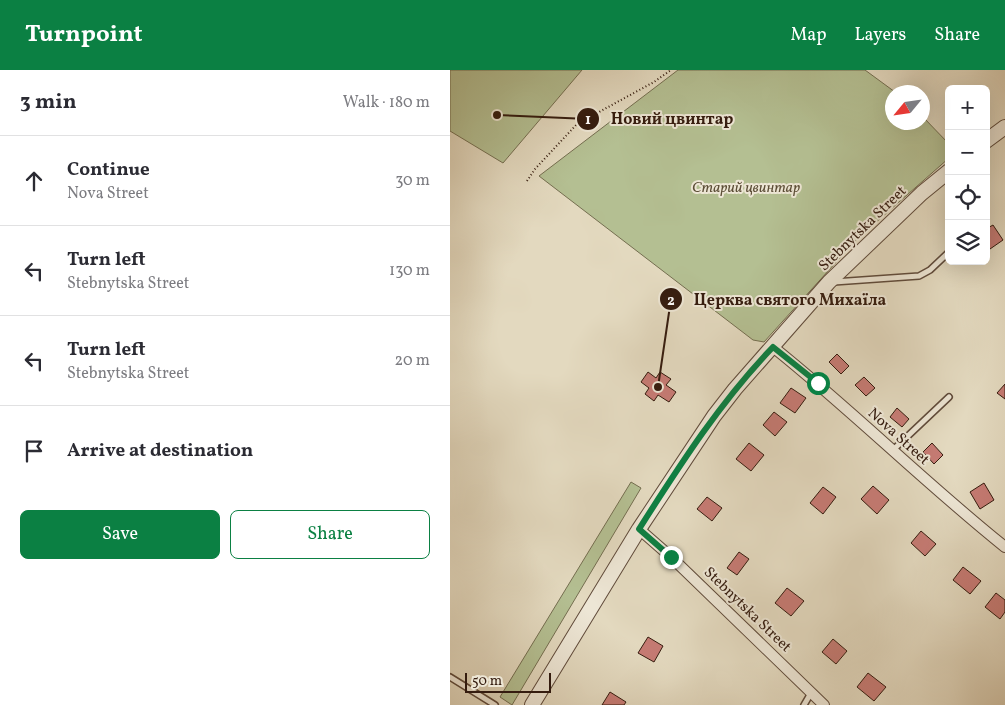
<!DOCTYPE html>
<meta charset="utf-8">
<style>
body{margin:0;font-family:Vollkorn,serif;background:#f7f7f7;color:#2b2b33}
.controls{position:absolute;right:15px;top:15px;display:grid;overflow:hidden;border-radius:8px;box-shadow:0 5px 20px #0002}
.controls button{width:45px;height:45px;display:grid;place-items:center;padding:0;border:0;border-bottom:1px solid #e1e1e2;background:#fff;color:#2b2b33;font:25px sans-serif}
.compass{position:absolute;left:435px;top:15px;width:45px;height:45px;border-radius:50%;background:#fff;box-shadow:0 5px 20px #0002;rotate:241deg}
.scale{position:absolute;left:15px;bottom:12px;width:86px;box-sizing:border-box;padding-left:5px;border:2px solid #351c0f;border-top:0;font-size:14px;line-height:18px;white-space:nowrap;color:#351c0f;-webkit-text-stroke:4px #ede6d5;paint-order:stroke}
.stop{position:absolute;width:15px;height:15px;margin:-11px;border:4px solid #0b8043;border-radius:50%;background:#fff}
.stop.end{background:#0b8043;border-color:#fff;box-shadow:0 1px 5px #0008}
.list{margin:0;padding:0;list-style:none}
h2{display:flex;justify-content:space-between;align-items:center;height:65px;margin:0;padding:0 20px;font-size:21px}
h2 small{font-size:16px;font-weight:400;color:#7c7c81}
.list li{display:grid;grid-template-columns:32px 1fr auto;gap:15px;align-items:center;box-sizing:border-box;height:90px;padding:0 20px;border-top:1px solid #e1e1e2}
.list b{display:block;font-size:19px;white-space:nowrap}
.list p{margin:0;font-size:16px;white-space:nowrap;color:#7c7c81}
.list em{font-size:16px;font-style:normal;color:#7c7c81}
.actions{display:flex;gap:10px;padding:15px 20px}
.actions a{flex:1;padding:11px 0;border:1px solid #0b8043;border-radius:8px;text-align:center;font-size:18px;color:#0b8043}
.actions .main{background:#0b8043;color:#fff}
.icon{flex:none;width:28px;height:28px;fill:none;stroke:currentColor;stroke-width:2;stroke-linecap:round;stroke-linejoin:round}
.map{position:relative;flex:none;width:555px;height:635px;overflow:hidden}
header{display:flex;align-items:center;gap:30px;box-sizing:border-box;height:70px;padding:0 25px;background:#0b8043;color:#fff}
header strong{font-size:24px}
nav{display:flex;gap:28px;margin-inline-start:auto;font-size:18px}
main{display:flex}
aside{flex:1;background:#fff}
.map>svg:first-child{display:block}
.green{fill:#b4bf92;stroke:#746e50}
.building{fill:#c67b74;stroke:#351c0f}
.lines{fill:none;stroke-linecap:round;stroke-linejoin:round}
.service-casing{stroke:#604b3b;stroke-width:8}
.minor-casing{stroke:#604b3b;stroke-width:12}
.tertiary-casing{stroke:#604b3b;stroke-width:16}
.path{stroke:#351c0f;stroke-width:2;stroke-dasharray:1 2.5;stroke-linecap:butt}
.service{stroke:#ede6d5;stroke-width:5}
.minor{stroke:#ede6d5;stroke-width:10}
.tertiary{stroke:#ede6d5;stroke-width:14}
.route{stroke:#0b8043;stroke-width:6}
.labels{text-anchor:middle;stroke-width:4;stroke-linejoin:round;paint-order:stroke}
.park-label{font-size:15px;font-style:italic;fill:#5b4d36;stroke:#ede6d5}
.street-label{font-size:15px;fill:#351c0f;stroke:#ede6d5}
.leader{fill:none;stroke:#351c0f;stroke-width:2}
.callout-dot{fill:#351c0f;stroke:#ede6d5;stroke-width:2}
.mark-label{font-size:15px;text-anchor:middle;font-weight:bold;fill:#fff}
.callout-label{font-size:16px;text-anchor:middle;font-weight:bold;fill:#351c0f;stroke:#ede6d5;stroke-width:4;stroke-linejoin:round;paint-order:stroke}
</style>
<header>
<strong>Turnpoint</strong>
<nav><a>Map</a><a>Layers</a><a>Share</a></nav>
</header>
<main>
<aside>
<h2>3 min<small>Walk · 180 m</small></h2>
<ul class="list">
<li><svg class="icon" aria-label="ahead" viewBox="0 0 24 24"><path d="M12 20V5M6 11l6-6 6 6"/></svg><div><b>Continue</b><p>Nova Street</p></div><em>30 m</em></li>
<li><svg class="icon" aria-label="left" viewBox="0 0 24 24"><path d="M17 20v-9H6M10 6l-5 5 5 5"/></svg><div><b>Turn left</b><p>Stebnytska Street</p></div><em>130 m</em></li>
<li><svg class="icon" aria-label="left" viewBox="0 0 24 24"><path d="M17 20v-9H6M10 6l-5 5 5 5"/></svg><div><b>Turn left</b><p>Stebnytska Street</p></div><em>20 m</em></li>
<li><svg class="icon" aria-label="arrive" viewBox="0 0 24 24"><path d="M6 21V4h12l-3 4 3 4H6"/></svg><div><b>Arrive at destination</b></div></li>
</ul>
<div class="actions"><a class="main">Save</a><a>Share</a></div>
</aside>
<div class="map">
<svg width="555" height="635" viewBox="0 0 555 635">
<rect width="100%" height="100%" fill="#e3d9bf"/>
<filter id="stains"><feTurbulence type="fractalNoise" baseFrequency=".004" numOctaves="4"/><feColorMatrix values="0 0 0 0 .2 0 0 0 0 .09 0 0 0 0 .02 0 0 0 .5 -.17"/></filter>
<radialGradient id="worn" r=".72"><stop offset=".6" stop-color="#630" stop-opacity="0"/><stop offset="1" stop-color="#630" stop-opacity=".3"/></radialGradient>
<g class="green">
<path d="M0,0H132L53,93L0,61Z"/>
<path d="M228,0H415L445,22H442V52H472L473,47L499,74V88L407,169L314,272L303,270L89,106Z"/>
<path d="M181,412L191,418L62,635L50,627Z"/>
</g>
<g class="building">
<path d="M543,155L553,170L540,179L536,172V159Z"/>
<path d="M387,284L399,296L391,304L379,292Z"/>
<path d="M198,302L206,308L210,302L221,309L216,315L226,322L219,332L208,325L204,331L195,324L199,318L191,312Z"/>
<path d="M414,307L425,318L416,326L405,315Z"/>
<path d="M555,314V329L547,323Z"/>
<path d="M341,318L356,328L345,343L330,333Z"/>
<path d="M447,338L459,349L452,357L440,347Z"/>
<path d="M324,342L337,352L325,366L313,355Z"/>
<path d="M299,373L314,385L301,401L286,389Z"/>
<path d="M482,373L493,385L484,394L473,382Z"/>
<path d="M534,413L544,430L530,439L520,422Z"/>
<path d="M423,416L439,430L427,444L411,429Z"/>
<path d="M373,417L386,427L373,444L360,433Z"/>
<path d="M257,427L272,438L262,451L247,439Z"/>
<path d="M471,461L486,474L475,486L461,473Z"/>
<path d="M289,482L299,489L287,505L277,498Z"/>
<path d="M513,497L531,511L520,524L503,510Z"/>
<path d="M337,518L354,531L341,546L325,533Z"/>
<path d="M546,523L555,530V542L550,549L535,537Z"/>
<path d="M198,567L213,576L204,592L188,583Z"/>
<path d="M383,569L397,581L386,594L372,582Z"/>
<path d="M418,603L436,617L424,631L407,617Z"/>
<path d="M160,622L176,632L174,635H152Z"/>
</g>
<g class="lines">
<defs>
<g id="service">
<path d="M384,212L469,206L480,200L499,182"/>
<path d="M443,380L499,327"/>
<path d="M0,607L45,635"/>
<path d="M354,635L361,623"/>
</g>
<g id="minor">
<path d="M323,277C403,341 475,413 555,477"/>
<path d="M189,459L221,487L374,635"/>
</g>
<g id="tertiary">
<path d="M536,71L555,57"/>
<path d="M82,635L189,459L264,346L285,319L379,212L472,123L499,101"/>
</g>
</defs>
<use href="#service" class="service-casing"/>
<use href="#minor" class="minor-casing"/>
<use href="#tertiary" class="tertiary-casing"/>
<path class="path" d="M77,111L85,99L127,54L204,12L221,0"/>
<use href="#service" class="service"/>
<use href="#minor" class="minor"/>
<use href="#tertiary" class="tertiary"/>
</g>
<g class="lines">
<path class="route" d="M221,487L189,459C230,395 270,332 323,277L368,313"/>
</g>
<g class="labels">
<g class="park-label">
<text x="296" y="122">Старий цвинтар</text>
</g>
<g class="street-label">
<text transform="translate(412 158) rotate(-44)" y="5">Stebnytska Street</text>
<text transform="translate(449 366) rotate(42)" y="5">Nova Street</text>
<text transform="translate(298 539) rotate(44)" y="5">Stebnytska Street</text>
</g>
</g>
<path class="leader" d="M47 45L138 49M208 317L221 229"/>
<g class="callout-dot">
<circle cx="47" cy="45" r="5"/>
<circle cx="208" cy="317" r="5"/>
<circle cx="138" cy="49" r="12"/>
<circle cx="221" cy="229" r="12"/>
</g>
<g class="mark-label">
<text x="138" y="54">1</text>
<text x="221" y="235">2</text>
</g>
<g class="callout-label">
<text x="222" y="54">Новий цвинтар</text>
<text x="340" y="235">Церква святого Михаїла</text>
</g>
<rect width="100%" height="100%" filter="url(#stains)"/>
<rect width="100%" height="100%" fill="url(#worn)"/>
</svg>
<div class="controls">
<button>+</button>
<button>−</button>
<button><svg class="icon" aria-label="locate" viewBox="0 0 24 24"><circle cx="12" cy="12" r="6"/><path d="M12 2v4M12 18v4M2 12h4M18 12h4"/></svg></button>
<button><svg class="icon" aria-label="layers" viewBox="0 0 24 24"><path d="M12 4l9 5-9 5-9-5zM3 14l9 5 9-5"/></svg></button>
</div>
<svg class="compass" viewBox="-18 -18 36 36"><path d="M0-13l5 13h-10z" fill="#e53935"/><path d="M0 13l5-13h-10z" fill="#7c7c81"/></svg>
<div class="scale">50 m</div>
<div class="stop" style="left:368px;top:313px"></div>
<div class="stop end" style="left:221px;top:487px"></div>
</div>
</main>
